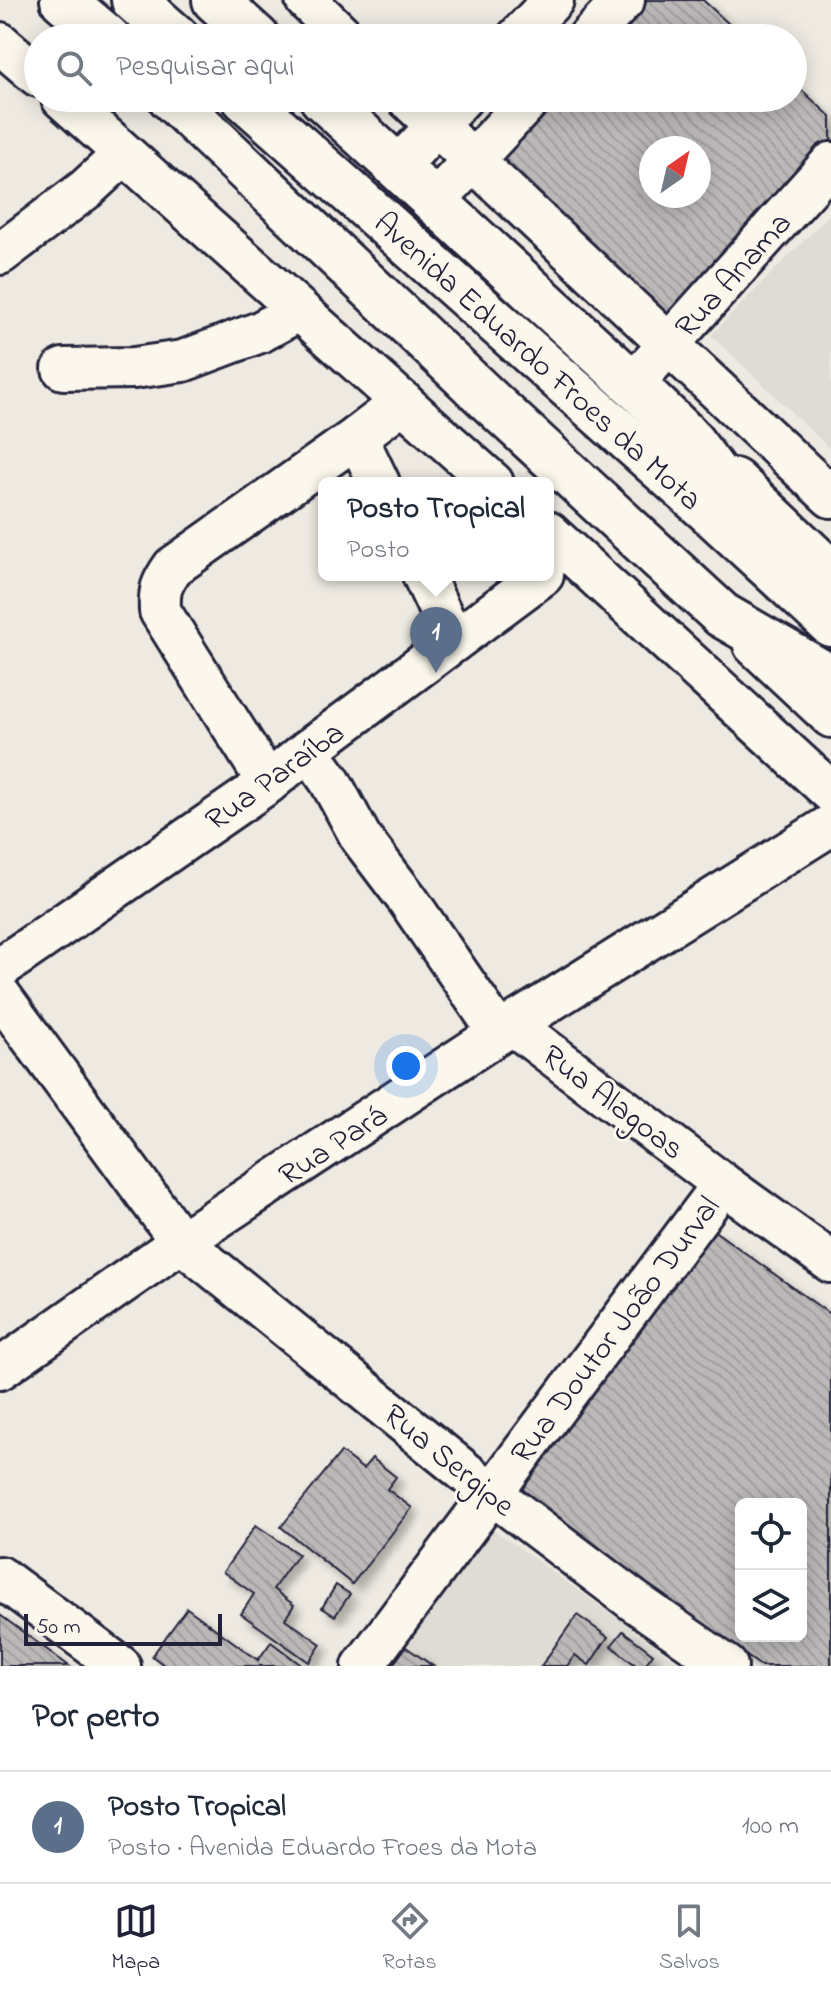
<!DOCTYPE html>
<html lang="pt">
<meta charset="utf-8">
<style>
body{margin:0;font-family:"Indie Flower",sans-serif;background:#f6f6f7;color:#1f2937}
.controls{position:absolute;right:24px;bottom:24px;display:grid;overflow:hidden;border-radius:12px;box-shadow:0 4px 20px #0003}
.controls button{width:72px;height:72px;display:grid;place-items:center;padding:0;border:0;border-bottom:2px solid #e0e1e3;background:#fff;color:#1f2937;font:40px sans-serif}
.compass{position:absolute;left:639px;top:136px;width:72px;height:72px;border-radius:50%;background:#fff;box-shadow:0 4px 20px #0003;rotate:34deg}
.scale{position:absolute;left:24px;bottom:20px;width:198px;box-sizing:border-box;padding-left:8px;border:4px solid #22223b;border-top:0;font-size:22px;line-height:28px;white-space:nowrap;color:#22223b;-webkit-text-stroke:6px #fbf7ec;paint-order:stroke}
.you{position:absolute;left:406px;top:1066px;width:28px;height:28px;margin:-20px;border:6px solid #fff;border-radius:50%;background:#1a73e8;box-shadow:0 0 0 12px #1a73e833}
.badge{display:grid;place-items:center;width:52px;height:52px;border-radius:50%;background:#22223b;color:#fff;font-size:26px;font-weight:700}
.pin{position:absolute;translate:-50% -66px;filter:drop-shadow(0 2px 4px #0008)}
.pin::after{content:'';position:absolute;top:42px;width:28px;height:24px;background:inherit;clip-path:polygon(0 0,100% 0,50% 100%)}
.popup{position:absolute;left:318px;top:477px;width:236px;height:104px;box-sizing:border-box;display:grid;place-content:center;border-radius:12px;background:#fff;filter:drop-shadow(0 2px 6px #0005);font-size:26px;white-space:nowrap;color:#747a83}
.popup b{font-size:30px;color:#1f2937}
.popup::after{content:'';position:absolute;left:50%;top:100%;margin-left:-16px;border:16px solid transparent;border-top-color:#fff}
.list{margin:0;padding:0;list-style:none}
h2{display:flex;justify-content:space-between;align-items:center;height:104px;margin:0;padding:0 32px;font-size:34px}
h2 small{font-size:26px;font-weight:400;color:#747a83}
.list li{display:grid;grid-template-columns:52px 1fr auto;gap:24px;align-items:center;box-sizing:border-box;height:112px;padding:0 32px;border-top:2px solid #e0e1e3}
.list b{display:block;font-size:30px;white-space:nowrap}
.list p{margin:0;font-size:26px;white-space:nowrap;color:#747a83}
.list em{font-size:26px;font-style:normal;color:#747a83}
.icon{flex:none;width:44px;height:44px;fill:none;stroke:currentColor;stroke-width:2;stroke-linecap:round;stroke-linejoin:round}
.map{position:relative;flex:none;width:831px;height:1666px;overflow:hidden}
.search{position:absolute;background:#fff;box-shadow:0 4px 20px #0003;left:24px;right:24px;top:24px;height:88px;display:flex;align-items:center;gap:20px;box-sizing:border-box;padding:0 28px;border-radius:44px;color:#747a83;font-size:30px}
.sheet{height:216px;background:#fff}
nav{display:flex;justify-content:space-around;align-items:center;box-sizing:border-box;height:112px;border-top:2px solid #e0e1e3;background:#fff;font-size:22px;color:#747a83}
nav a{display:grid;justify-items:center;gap:4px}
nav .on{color:#22223b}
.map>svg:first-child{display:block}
.built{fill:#dfdbd5}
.building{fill:url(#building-back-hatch);stroke:#22223b;stroke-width:2;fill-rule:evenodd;filter:url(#shadow)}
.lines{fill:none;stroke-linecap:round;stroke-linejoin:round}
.minor-casing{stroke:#22223b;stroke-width:46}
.major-casing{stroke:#22223b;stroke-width:50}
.highway-casing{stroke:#22223b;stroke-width:50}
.minor{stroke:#fbf7ec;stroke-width:40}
.major{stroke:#fbf7ec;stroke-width:44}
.highway{stroke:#fbf7ec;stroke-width:44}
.labels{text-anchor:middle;stroke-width:6;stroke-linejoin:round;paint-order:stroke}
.street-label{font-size:32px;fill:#22223b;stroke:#fbf7ec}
</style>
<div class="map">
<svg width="831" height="1666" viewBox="0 0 831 1666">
<defs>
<pattern id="building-back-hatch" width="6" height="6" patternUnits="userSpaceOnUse" patternTransform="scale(2)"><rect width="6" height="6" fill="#bcb8b8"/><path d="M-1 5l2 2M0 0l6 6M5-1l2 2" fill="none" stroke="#a19e9f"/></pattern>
<filter id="shadow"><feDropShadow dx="7" dy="7" stdDeviation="4" flood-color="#0004"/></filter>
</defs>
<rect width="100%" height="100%" fill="#eeeae2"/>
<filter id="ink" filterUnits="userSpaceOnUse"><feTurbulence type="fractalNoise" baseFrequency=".0125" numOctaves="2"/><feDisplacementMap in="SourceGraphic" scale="16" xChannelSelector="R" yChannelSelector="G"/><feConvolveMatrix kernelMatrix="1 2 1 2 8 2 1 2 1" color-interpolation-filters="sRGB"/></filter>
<g filter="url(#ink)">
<g class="built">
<path d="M831,213V450L711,335Z"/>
<path d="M490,1527L684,1666H382Z"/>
</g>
<g class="building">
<path d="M637,0H703L744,38H601Z"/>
<path d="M793,82L831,117V144L669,329L484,161L544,98H793ZM651,148H699V196H651Z"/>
<path d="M712,1229L831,1315V1666H761L511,1490ZM741,1504H801V1636H741Z"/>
<path d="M341,1452L363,1469L372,1458L396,1477L387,1489L412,1508L352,1584L281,1527Z"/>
<path d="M256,1525L298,1554L273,1589L294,1605L285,1619L321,1644L309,1662L241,1614L254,1594L223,1572Z"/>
<path d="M336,1585L350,1594L335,1616L322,1608Z"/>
<path d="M187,1608L258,1660L271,1642L300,1664L299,1666H165L152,1656Z"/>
<path d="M0,1615L69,1666H0Z"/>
<path d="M577,1615L608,1637L589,1665L575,1655L567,1666H541Z"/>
<path d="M623,1631L653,1654L644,1666H637L611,1646Z"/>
<path d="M406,1647L433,1666H392Z"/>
</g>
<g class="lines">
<defs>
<g id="minor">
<path d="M306,0L345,38"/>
<path d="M517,38L553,0"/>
<path d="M588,38L624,0"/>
<path d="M0,43L38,76"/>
<path d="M62,98L493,483"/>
<path d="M407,98L831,497"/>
<path d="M398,167L462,98"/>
<path d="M434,202L531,98"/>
<path d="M0,254L86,189L124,154"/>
<path d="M63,369L134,368L183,361L260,332L298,311"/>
<path d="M633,384L831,163"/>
<path d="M357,437L379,483"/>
<path d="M548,532L831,792"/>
<path d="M423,575L454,641"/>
<path d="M754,645L831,717"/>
<path d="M308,750L330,781L361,838L408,900L499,1033"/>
<path d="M268,783L160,611C159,590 161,584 173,567L357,437L403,402"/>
<path d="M0,968L268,783L308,750L543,575"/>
<path d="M0,995L181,1242L491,1493L634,1601L727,1666"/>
<path d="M513,1025L723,1184L831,1262"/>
<path d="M0,1369L181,1242L499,1033L831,825"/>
<path d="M0,1577L120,1666"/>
<path d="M363,1666L723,1184"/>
</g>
<path id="major" d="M734,481L831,573"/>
<g id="highway">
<path d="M63,0L108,38"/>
<path d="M134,0L177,38"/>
<path d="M215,0L257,38"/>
<path d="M171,98L491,402L722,615L831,678"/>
<path d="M244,98L712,514L831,624"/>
<path d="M322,98L633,384L688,437L757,529"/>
</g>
</defs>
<use href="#minor" class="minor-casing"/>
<use href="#major" class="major-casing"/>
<use href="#highway" class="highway-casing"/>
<use href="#minor" class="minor"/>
<use href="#major" class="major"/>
<use href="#highway" class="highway"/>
</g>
</g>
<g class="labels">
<g class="street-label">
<text transform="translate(732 274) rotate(-48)" y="11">Rua Anama</text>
<text transform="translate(539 360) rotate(42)" y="11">Avenida Eduardo Froes da Mota</text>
<text transform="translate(274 775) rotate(-36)" y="11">Rua Paraíba</text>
<text transform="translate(614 1101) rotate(37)" y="11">Rua Alagoas</text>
<text transform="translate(332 1144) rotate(-33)" y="11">Rua Pará</text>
<text transform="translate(614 1329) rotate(-53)" y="11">Rua Doutor João Durval</text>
<text transform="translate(450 1459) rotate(39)" y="11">Rua Sergipe</text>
</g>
</g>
</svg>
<div class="controls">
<button><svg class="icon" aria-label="locate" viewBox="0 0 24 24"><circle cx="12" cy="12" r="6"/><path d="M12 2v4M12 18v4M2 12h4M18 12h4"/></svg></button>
<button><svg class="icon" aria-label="layers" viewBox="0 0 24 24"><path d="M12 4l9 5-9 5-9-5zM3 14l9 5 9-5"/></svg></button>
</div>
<svg class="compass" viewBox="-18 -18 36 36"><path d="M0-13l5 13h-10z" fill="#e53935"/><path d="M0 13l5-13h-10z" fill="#747a83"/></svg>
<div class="scale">50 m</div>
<div class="you"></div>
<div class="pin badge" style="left:436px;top:673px;background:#5c6f8a">1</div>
<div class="popup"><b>Posto Tropical</b>Posto</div>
<div class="search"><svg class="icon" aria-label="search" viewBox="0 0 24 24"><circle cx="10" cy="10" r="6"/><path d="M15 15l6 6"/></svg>Pesquisar aqui</div>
</div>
<section class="sheet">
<h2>Por perto<small></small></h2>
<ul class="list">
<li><span class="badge" style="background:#5c6f8a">1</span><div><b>Posto Tropical</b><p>Posto · Avenida Eduardo Froes da Mota</p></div><em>100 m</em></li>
</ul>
</section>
<nav>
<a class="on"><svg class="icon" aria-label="map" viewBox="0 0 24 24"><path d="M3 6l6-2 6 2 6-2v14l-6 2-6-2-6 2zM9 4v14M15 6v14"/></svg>Mapa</a>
<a><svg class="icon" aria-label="directions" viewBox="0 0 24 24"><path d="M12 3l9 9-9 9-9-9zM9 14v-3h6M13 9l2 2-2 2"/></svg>Rotas</a>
<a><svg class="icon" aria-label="saved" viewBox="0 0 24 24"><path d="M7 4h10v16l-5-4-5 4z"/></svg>Salvos</a>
</nav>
